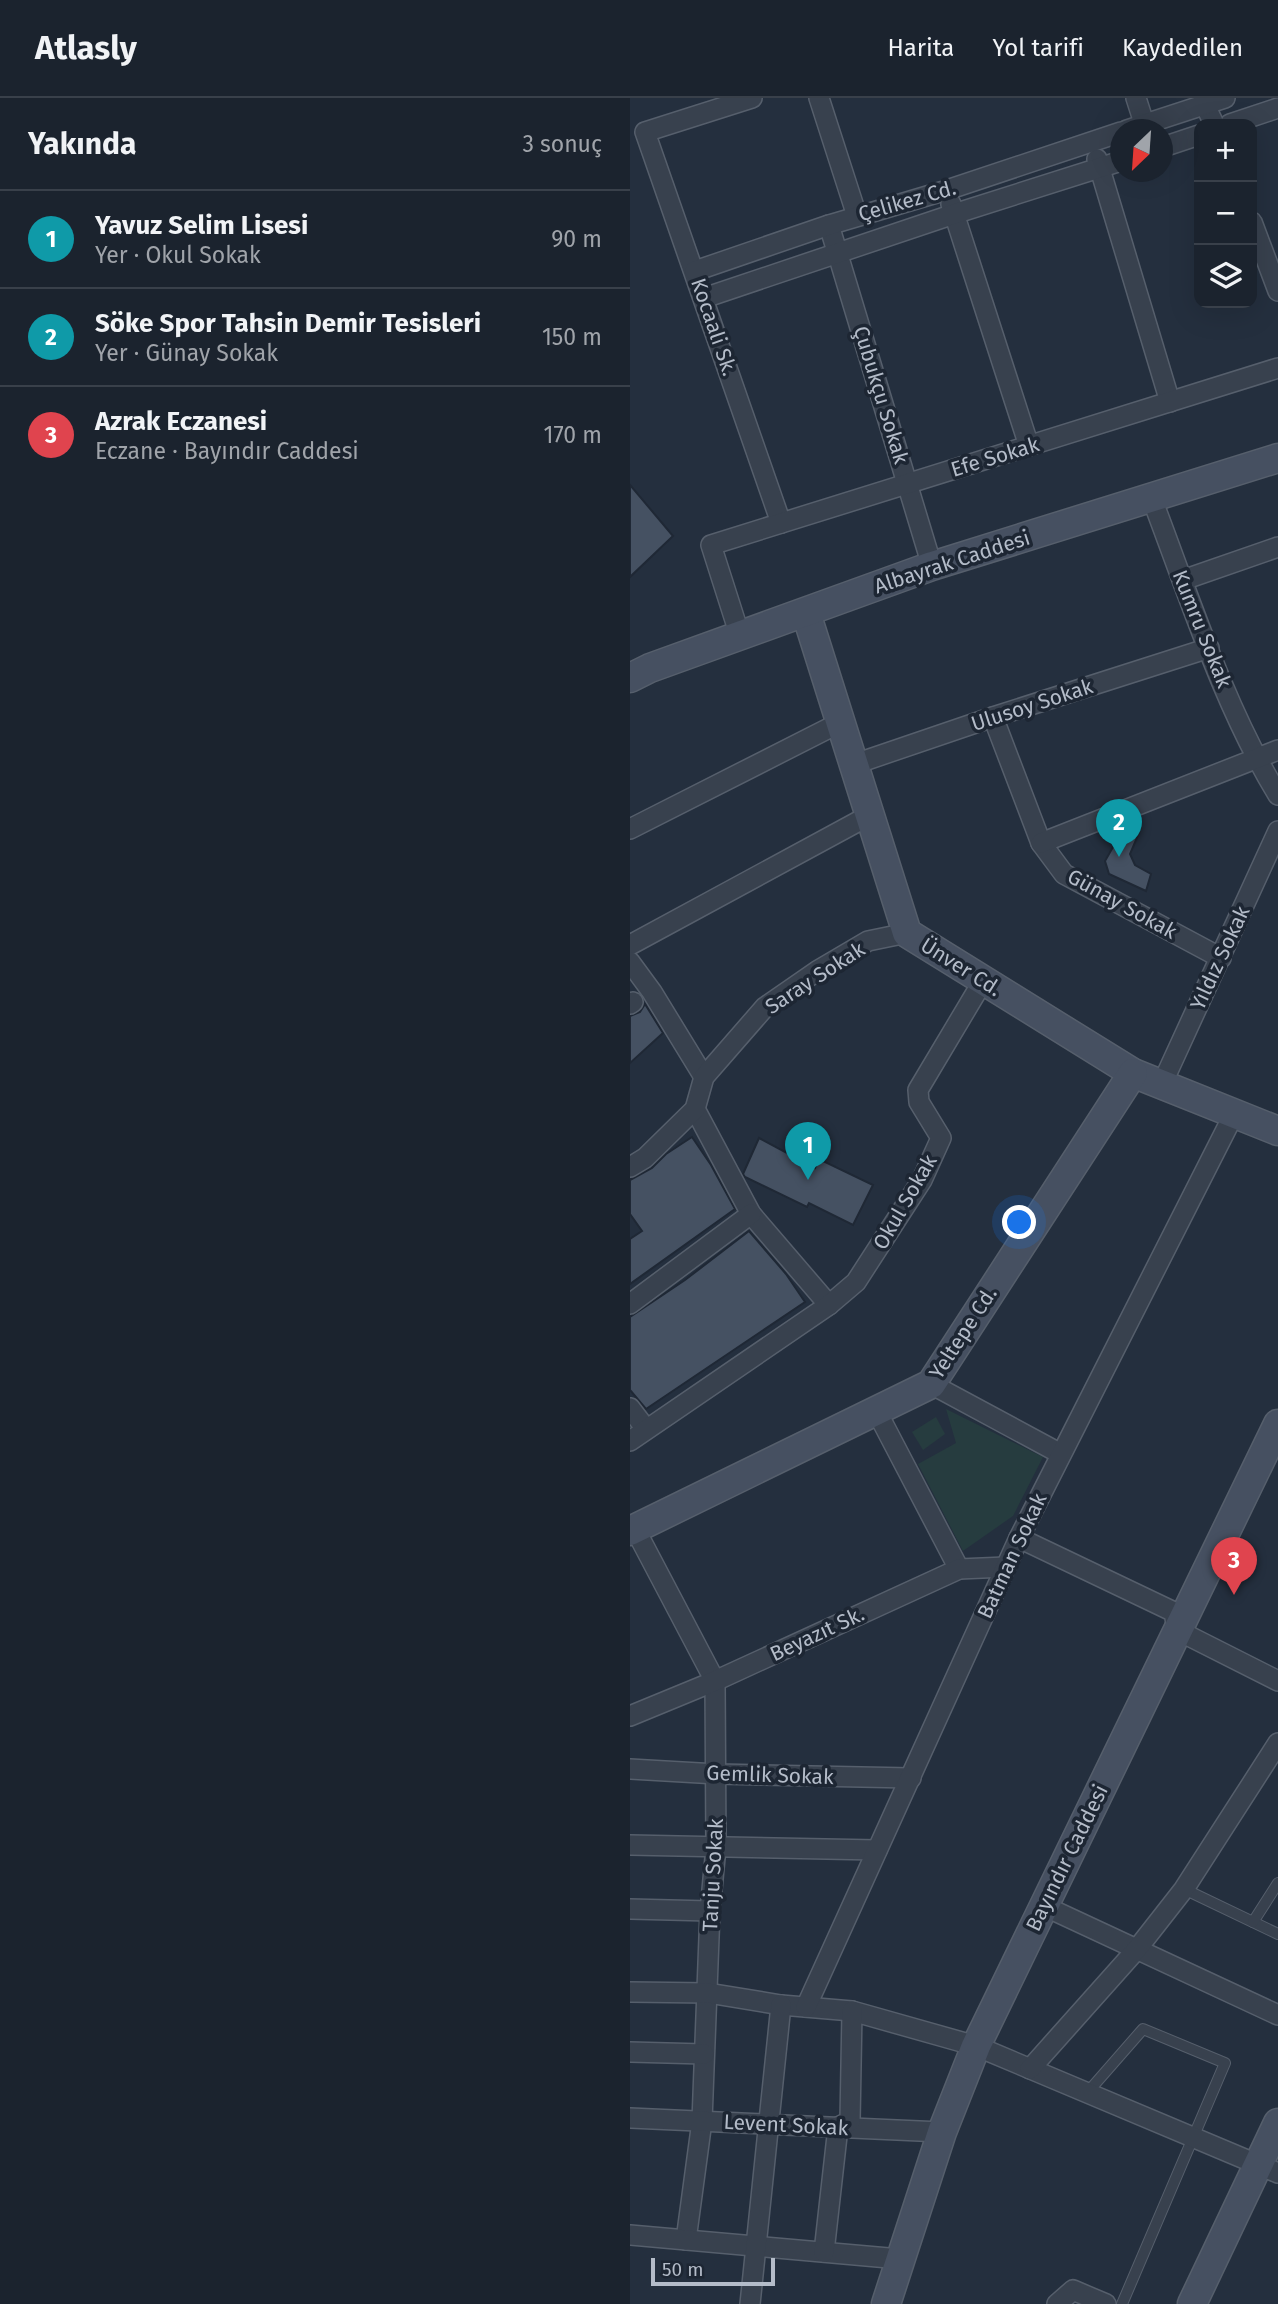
<!DOCTYPE html>
<html lang="tr">
<meta charset="utf-8">
<style>
body{margin:0;font-family:"Fira Sans",sans-serif;background:#242b36;color:#f1f3f6}
.controls{position:absolute;right:21px;top:21px;display:grid;overflow:hidden;border-radius:14px;box-shadow:0 7px 28px #0002}
.controls button{width:63px;height:63px;display:grid;place-items:center;padding:0;border:0;border-bottom:2px solid #39404a;background:#1b232e;color:#f1f3f6;font:35px sans-serif}
.compass{position:absolute;left:480px;top:21px;width:63px;height:63px;border-radius:50%;background:#1b232e;box-shadow:0 7px 28px #0002;rotate:205deg}
.scale{position:absolute;left:21px;bottom:18px;width:124px;box-sizing:border-box;padding-left:7px;border:4px solid #b4bcc9;border-top:0;font-size:19px;line-height:24px;white-space:nowrap;color:#b4bcc9;-webkit-text-stroke:5px #1d2633;paint-order:stroke}
.you{position:absolute;left:390px;top:1125px;width:24px;height:24px;margin:-18px;border:5px solid #fff;border-radius:50%;background:#1a73e8;box-shadow:0 0 0 10px #1a73e833}
.badge{display:grid;place-items:center;width:46px;height:46px;border-radius:50%;background:#2563eb;color:#fff;font-size:23px;font-weight:700}
.pin{position:absolute;translate:-50% -58px;filter:drop-shadow(0 2px 4px #0008)}
.pin::after{content:'';position:absolute;top:37px;width:24px;height:21px;background:inherit;clip-path:polygon(0 0,100% 0,50% 100%)}
.list{margin:0;padding:0;list-style:none}
h2{display:flex;justify-content:space-between;align-items:center;height:91px;margin:0;padding:0 28px;font-size:30px}
h2 small{font-size:23px;font-weight:400;color:#a0a4aa}
.list li{display:grid;grid-template-columns:46px 1fr auto;gap:21px;align-items:center;box-sizing:border-box;height:98px;padding:0 28px;border-top:2px solid #39404a}
.list b{display:block;font-size:26px;white-space:nowrap}
.list p{margin:0;font-size:23px;white-space:nowrap;color:#a0a4aa}
.list em{font-size:23px;font-style:normal;color:#a0a4aa}
.icon{flex:none;width:38px;height:38px;fill:none;stroke:currentColor;stroke-width:2;stroke-linecap:round;stroke-linejoin:round}
.map{position:relative;flex:none;width:648px;height:2206px;overflow:hidden}
header{display:flex;align-items:center;gap:42px;box-sizing:border-box;height:98px;padding:0 35px;background:#1b232e;border-bottom:2px solid #39404a}
header strong{font-size:33px}
nav{display:flex;gap:38px;margin-inline-start:auto;font-size:24px}
main{display:flex}
aside{flex:1;background:#1b232e}
.map>svg:first-child{display:block}
.green{fill:#263c3f}
.building{fill:#455162;stroke:#1f2835;stroke-width:2}
.lines{fill:none;stroke-linecap:round;stroke-linejoin:round}
.lane-casing{stroke:#565f6c;stroke-width:12}
.street-casing{stroke:#565f6c;stroke-width:22}
.secondary-casing{stroke:#565f6c;stroke-width:31}
.lane{stroke:#38414e;stroke-width:10}
.street{stroke:#38414e;stroke-width:19}
.secondary{stroke:#465061;stroke-width:28}
.labels{text-anchor:middle;stroke-width:7;stroke-linejoin:round;paint-order:stroke}
.street-label{font-size:21px;fill:#b4bcc9;stroke:#1d2633}
</style>
<header>
<strong>Atlasly</strong>
<nav><a>Harita</a><a>Yol tarifi</a><a>Kaydedilen</a></nav>
</header>
<main>
<aside>
<h2>Yakında<small>3 sonuç</small></h2>
<ul class="list">
<li><span class="badge" style="background:#0f9aa8">1</span><div><b>Yavuz Selim Lisesi</b><p>Yer · Okul Sokak</p></div><em>90 m</em></li>
<li><span class="badge" style="background:#0f9aa8">2</span><div><b>Söke Spor Tahsin Demir Tesisleri</b><p>Yer · Günay Sokak</p></div><em>150 m</em></li>
<li><span class="badge" style="background:#e0444e">3</span><div><b>Azrak Eczanesi</b><p>Eczane · Bayındır Caddesi</p></div><em>170 m</em></li>
</ul>
</aside>
<div class="map">
<svg width="648" height="2206" viewBox="0 0 648 2206">
<rect width="100%" height="100%" fill="#242f3e"/>
<g class="green">
<path d="M316,1311L413,1359L383,1418L333,1453L288,1366L326,1345Z"/>
<path d="M306,1319L315,1336L293,1352L282,1334Z"/>
</g>
<g class="building">
<path d="M0,387L43,438L0,479Z"/>
<path d="M495,728L509,735L500,756L505,767L521,776L516,793L479,776L475,763Z"/>
<path d="M15,906L33,935L0,965V918L10,914Z"/>
<path d="M62,1039L81,1067L105,1111L0,1186V1141L12,1133L0,1116V1082L22,1070L36,1056Z"/>
<path d="M129,1040L185,1070L189,1061L243,1087L223,1127L179,1105L177,1109L115,1079L113,1076Z"/>
<path d="M119,1133L156,1176L175,1204L16,1311L0,1292V1219L55,1182Z"/>
</g>
<g class="lines">
<defs>
<g id="lane">
<path d="M554,1791L648,1836"/>
<path d="M623,1824L648,1785"/>
<path d="M457,1995L513,1931L595,1965L492,2206"/>
</g>
<g id="street">
<path d="M122,0L15,34L151,425"/>
<path d="M189,0L227,118"/>
<path d="M506,0L514,25"/>
<path d="M575,7L584,26"/>
<path d="M600,26L648,10"/>
<path d="M497,32L595,0"/>
<path d="M533,49L569,37"/>
<path d="M467,61L540,304"/>
<path d="M321,106L399,348"/>
<path d="M622,124L648,193"/>
<path d="M199,127L302,468"/>
<path d="M65,173L199,127L317,92L491,34"/>
<path d="M74,200L324,116L491,63"/>
<path d="M522,401C559,498 594,609 648,697"/>
<path d="M553,482L648,449"/>
<path d="M110,538L81,447L648,270"/>
<path d="M363,619L411,745L434,776L591,860"/>
<path d="M225,666L363,619L579,550"/>
<path d="M0,731L211,624"/>
<path d="M411,745L648,652"/>
<path d="M0,847L240,717"/>
<path d="M0,864L22,894L74,979"/>
<path d="M0,906L3,904"/>
<path d="M532,986L648,733"/>
<path d="M65,1011L121,1116L199,1207"/>
<path d="M0,1069L15,1060L65,1011L74,979L135,909L187,873L238,843L277,835"/>
<path d="M0,1206L121,1116"/>
<path d="M301,1286L431,1356"/>
<path d="M0,1310L16,1331"/>
<path d="M247,1314L329,1471"/>
<path d="M0,1343L199,1207L226,1184L292,1082L311,1040L289,1004L288,992L353,883"/>
<path d="M5,1431L85,1583L86,1749L80,1813L72,2023L56,2142"/>
<path d="M389,1440L544,1514L547,1532L648,1583"/>
<path d="M0,1618L85,1583L329,1471L376,1469"/>
<path d="M0,1671L87,1676L281,1680"/>
<path d="M0,1747L247,1752"/>
<path d="M414,1808L648,1917"/>
<path d="M0,1811L80,1813"/>
<path d="M0,1894L78,1895L151,1907L222,1913L346,1948L648,2075"/>
<path d="M176,1909L389,1440L605,1014"/>
<path d="M0,1954L74,1956"/>
<path d="M400,1971L507,1851L554,1791L648,1645"/>
<path d="M0,2020L312,2034"/>
<path d="M0,2137L270,2161"/>
<path d="M194,2154L208,2029L220,2023L222,1913"/>
<path d="M120,2206L151,1907"/>
<path d="M427,2206L443,2192L476,2206"/>
</g>
<g id="secondary">
<path d="M176,515L277,835L503,975L648,1033"/>
<path d="M0,580L20,570L302,468L648,360"/>
<path d="M0,1433L301,1286L503,975"/>
<path d="M256,2206L312,2034L346,1948L648,1326"/>
<path d="M562,2206L648,2025"/>
</g>
</defs>
<use href="#lane" class="lane-casing"/>
<use href="#street" class="street-casing"/>
<use href="#secondary" class="secondary-casing"/>
<use href="#lane" class="lane"/>
<use href="#street" class="street"/>
<use href="#secondary" class="secondary"/>
</g>
<g class="labels">
<g class="street-label">
<text transform="translate(277 103) rotate(-16)" y="7">Çelikez Cd.</text>
<text transform="translate(84 229) rotate(71)" y="7">Kocaali Sk.</text>
<text transform="translate(251 297) rotate(73)" y="7">Çubukçu Sokak</text>
<text transform="translate(365 359) rotate(-17)" y="7">Efe Sokak</text>
<text transform="translate(322 464) rotate(-18)" y="7">Albayrak Caddesi</text>
<text transform="translate(572 531) rotate(68)" y="7">Kumru Sokak</text>
<text transform="translate(402 607) rotate(-18)" y="7">Ulusoy Sokak</text>
<text transform="translate(492 806) rotate(29)" y="7">Günay Sokak</text>
<text transform="translate(590 860) rotate(-65)" y="7">Yıldız Sokak</text>
<text transform="translate(331 869) rotate(32)" y="7">Ünver Cd.</text>
<text transform="translate(185 880) rotate(-33)" y="7">Saray Sokak</text>
<text transform="translate(275 1104) rotate(-60)" y="7">Okul Sokak</text>
<text transform="translate(333 1235) rotate(-57)" y="7">Yeltepe Cd.</text>
<text transform="translate(382 1458) rotate(-65)" y="7">Batman Sokak</text>
<text transform="translate(187 1536) rotate(-25)" y="7">Beyazıt Sk.</text>
<text transform="translate(140 1677) rotate(2)" y="7">Gemlik Sokak</text>
<text transform="translate(437 1760) rotate(-64)" y="7">Bayındır Caddesi</text>
<text transform="translate(83 1777) rotate(-87)" y="7">Tanju Sokak</text>
<text transform="translate(156 2027) rotate(3)" y="7">Levent Sokak</text>
</g>
</g>
</svg>
<div class="controls">
<button>+</button>
<button>−</button>
<button><svg class="icon" aria-label="layers" viewBox="0 0 24 24"><path d="M12 4l9 5-9 5-9-5zM3 14l9 5 9-5"/></svg></button>
</div>
<svg class="compass" viewBox="-18 -18 36 36"><path d="M0-13l5 13h-10z" fill="#e53935"/><path d="M0 13l5-13h-10z" fill="#a0a4aa"/></svg>
<div class="scale">50 m</div>
<div class="you"></div>
<div class="pin badge" style="left:178px;top:1082px;background:#0f9aa8">1</div>
<div class="pin badge" style="left:489px;top:759px;background:#0f9aa8">2</div>
<div class="pin badge" style="left:604px;top:1497px;background:#e0444e">3</div>
</div>
</main>
